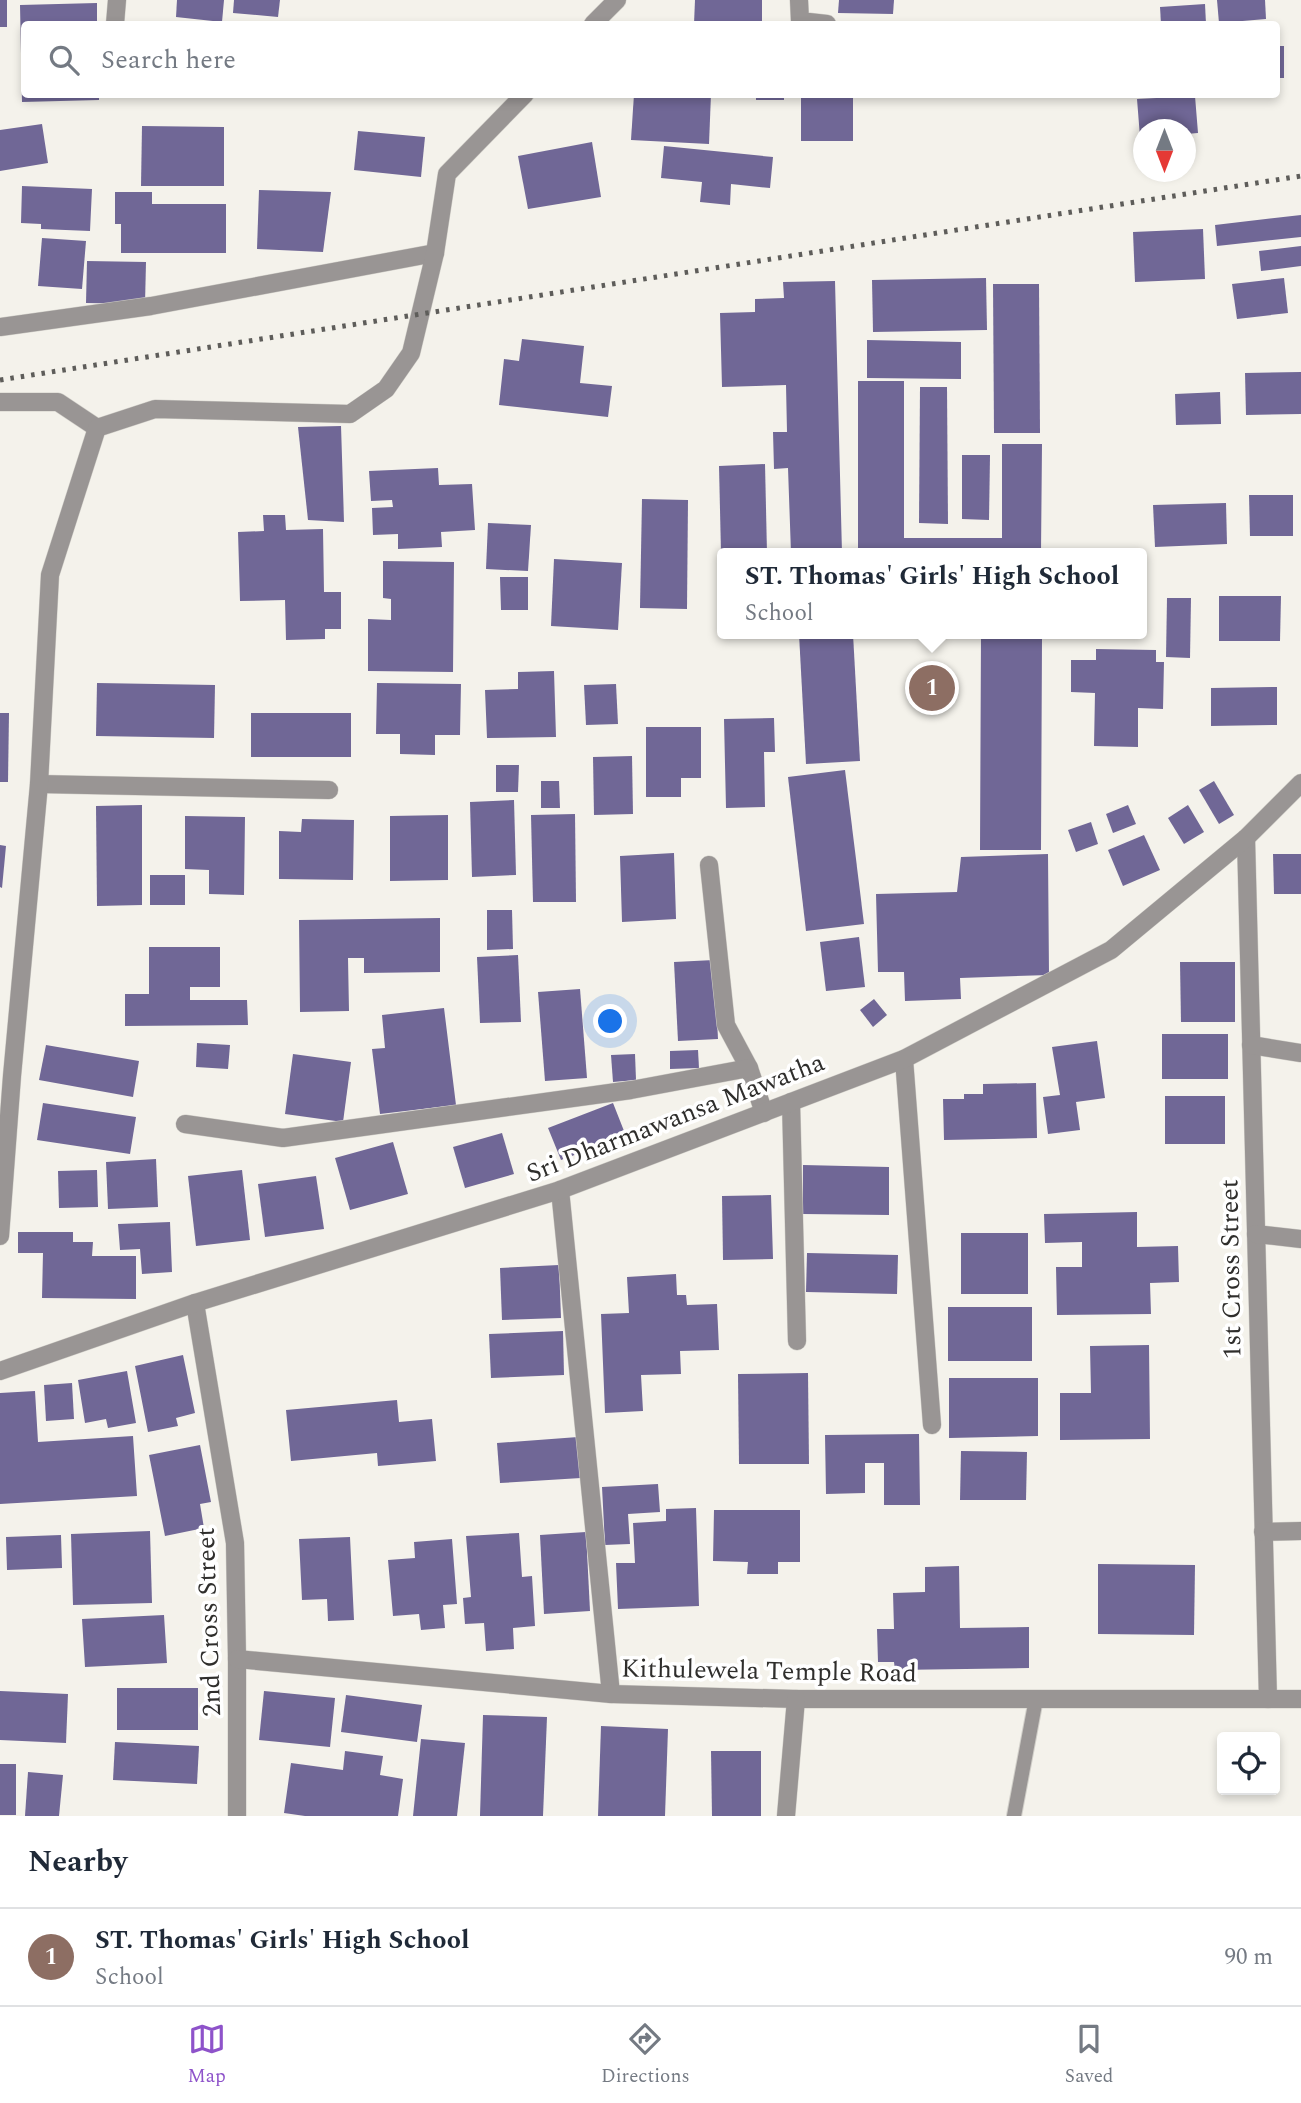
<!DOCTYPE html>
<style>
body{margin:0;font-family:Spectral,serif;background:#f2f2f3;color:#1f2937}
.controls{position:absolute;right:21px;bottom:21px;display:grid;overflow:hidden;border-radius:7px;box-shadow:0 4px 10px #0003}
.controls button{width:63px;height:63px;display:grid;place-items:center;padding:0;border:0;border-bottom:2px solid #e0e1e3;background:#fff;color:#1f2937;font:35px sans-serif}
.compass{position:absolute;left:1133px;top:119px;width:63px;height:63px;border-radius:50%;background:#fff;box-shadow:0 4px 10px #0003;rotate:180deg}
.you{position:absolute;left:611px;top:1022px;width:24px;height:24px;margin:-18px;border:5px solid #fff;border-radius:50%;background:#1a73e8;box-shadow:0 0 0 10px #1a73e833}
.badge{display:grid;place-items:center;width:46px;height:46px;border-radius:50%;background:#8e53ca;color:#fff;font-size:23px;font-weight:700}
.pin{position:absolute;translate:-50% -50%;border:4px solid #fff;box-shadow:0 2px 7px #0006}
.popup{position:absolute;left:717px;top:548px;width:430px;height:91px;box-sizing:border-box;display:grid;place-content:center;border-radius:7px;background:#fff;filter:drop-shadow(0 2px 5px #0005);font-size:23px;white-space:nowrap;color:#747a83}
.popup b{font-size:26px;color:#1f2937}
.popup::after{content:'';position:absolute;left:50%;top:100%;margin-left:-14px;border:14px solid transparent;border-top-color:#fff}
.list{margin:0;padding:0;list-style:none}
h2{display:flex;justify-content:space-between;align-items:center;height:91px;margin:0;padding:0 28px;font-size:30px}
h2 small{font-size:23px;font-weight:400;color:#747a83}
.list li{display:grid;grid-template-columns:46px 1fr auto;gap:21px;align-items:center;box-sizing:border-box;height:98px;padding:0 28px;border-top:2px solid #e0e1e3}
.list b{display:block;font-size:26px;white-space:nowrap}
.list p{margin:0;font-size:23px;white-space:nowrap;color:#747a83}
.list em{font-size:23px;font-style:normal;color:#747a83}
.icon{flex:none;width:38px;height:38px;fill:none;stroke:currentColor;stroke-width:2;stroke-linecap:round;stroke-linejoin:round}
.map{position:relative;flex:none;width:1301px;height:1816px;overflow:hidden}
.search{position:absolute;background:#fff;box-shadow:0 4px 10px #0003;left:21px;right:21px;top:21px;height:77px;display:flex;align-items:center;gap:18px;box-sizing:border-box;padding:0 24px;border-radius:7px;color:#747a83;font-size:26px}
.sheet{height:189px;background:#fff}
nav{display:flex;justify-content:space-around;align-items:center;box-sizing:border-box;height:98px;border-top:2px solid #e0e1e3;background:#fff;font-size:19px;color:#747a83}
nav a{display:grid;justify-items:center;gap:4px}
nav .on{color:#8e53ca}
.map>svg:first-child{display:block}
.building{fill:#706796}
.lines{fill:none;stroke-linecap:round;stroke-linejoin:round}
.lane-casing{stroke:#d1cfc9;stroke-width:16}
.street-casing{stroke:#d1cfc9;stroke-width:19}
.lane{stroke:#999594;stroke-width:14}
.street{stroke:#999594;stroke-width:18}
.rail{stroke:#5e5d5a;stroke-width:5;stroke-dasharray:3.5 7;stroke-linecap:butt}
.labels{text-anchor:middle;stroke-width:7;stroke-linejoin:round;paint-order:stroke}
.street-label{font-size:26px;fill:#2f2e2c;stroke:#fff}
</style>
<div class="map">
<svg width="1301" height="1816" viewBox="0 0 1301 1816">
<rect width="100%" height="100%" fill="#f4f2eb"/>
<g class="building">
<rect x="0" y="0" width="7" height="27"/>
<path d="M177,0H224L222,22L176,17Z"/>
<path d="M234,0H280L278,17L233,13Z"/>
<path d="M695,0H762V24H694Z"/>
<path d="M839,0H894L893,14L838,13Z"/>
<path d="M1217,0H1265L1266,19L1219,23Z"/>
<path d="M97,3V24H24V94H99V100L22,102L20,5Z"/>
<path d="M1205,4L1206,24H1161L1160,7Z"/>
<rect x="1276" y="46" width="8" height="32"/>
<path d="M634,94H711L709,144L631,140Z"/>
<rect x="756" y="94" width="28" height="6"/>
<rect x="801" y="94" width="52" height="47"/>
<path d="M1195,96L1198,133L1186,134V130H1144V137H1140L1137,99Z"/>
<path d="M42,124L48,163L0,171V130Z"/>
<path d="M142,126L224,127V186H141Z"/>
<path d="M358,131L425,137L421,177L354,170Z"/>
<path d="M592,142L601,197L528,209L518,156Z"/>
<path d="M664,146L773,157L770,188L731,184L730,205L700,202L702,182L661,178Z"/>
<path d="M22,186L92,189L90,231L41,229V224L21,223Z"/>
<path d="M259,190L331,192L323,252L257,249Z"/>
<path d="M115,192H152V204H226V253H121V224H115Z"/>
<path d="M1301,215V237L1217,246L1215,225Z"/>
<path d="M1203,229L1205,279L1135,282L1133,232Z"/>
<path d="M42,238L86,241L82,289L38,286Z"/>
<path d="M1301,246V266L1261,271L1259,251Z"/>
<path d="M87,261L146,262L145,304L86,303Z"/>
<path d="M986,278L987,330L873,332L872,280Z"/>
<path d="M1284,278L1288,313L1237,319L1232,284Z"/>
<path d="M835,281L842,553H791L788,468L774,469L773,432H787L786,385L722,387L720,313L755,312V299L784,298L783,282Z"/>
<path d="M993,284H1039L1040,433H994Z"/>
<path d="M522,339L584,346L580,383L612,386L608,417L499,405L504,359L519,361Z"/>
<path d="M867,340L961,342V379L867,378Z"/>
<path d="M1301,372V414L1246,415L1245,373Z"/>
<path d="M858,381H904V538H1002V444H1042L1041,553H858Z"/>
<path d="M920,387H947L948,524L919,523Z"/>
<path d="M1220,392L1221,424L1176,425L1175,394Z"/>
<path d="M341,426L344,522L308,520L298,427Z"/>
<path d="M962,455H990L989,520L962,519Z"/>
<path d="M765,464L767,553H721L719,466Z"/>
<path d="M438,468L439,485L472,484L475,530L441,532L442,547L398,549V534L373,535L372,508L393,507L392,500L371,501L369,471Z"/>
<path d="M1249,495H1293V536H1250Z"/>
<path d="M642,499L688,500L687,609L640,608Z"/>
<path d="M1226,503L1227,544L1155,547L1153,505Z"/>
<path d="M263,515H285L286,530L323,529L324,592H341V629H325V639L286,640L285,600L240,601L238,532L264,531Z"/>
<path d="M488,523L531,525L528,571L486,569Z"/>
<path d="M554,559L622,563L618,630L551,626Z"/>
<path d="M383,561L454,562L453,672L368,671V619L391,620V599L383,598Z"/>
<path d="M500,577H528V610H501Z"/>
<path d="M1219,596H1281L1280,641H1219Z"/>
<path d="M1167,598H1191L1190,658L1166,657Z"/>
<path d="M799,634H853L860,761L806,764Z"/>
<path d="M981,634H1075V638H1042L1041,850H980Z"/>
<path d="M1096,649L1156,650V662H1164L1163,709L1138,708V747L1094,746L1095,693L1071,692V660H1096Z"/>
<path d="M554,671L556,737L487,738L485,690L518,689V672Z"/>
<path d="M97,683L215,685L214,738L96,736Z"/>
<path d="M377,683L461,684L460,735H435V755L400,754V734H376Z"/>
<path d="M616,684L618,724L586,725L584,685Z"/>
<path d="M1277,687V725L1211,726V688Z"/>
<path d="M0,713H9L8,782H0Z"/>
<rect x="251" y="713" width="100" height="44"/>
<path d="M774,718L775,752H764L765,807L726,808L724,719Z"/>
<path d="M646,727H701V778H681V797H646Z"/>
<path d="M632,756L633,814L594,815L593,757Z"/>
<path d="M496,765H519L518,792H496Z"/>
<path d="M845,770L864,924L806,931L788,777Z"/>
<path d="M541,781H559L560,808H541Z"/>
<path d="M1214,781L1234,815L1219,824L1199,790Z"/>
<path d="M514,800L516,875L472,877L470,802Z"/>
<path d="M142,805V905L97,906L96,806Z"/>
<path d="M1128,805L1136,824L1113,833L1106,814Z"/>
<path d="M1188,805L1204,832L1184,844L1168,818Z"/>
<path d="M575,814L576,902H533L531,815Z"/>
<path d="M448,815V880L390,881V816Z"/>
<path d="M185,816L245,817L244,895L209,894V870L185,869Z"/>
<path d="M302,819L354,820L353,880L279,879V831L301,832Z"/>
<path d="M1091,822L1098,844L1076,852L1068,830Z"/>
<path d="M1144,835L1160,870L1123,886L1108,850Z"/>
<path d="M0,845L6,846L2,888L0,887Z"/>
<path d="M674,853L676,919L622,922L620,856Z"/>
<path d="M1048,854L1049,975L960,978L961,999L905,1001L904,972H878L876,894L957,892L961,857Z"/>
<path d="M1273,854H1301V894H1274Z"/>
<rect x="150" y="875" width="35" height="30"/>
<path d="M487,910H512L513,949L487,950Z"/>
<path d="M440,918V972L364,973V958H348L349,1011L300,1012L299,920Z"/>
<path d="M859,937L865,987L826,991L820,942Z"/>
<path d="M149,947H220V987H190V1000H247L248,1025L125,1026V994H149Z"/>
<path d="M518,955L521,1022L480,1023L477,957Z"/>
<path d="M714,960L718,1039L678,1041L674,962Z"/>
<path d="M1180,962H1235V1022H1181Z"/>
<path d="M580,989L587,1078L545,1081L538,992Z"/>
<path d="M874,999L887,1015L873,1027L860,1010Z"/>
<path d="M444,1008L456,1105L380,1114L372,1049L385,1048L382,1015Z"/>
<rect x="1162" y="1034" width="66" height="45"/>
<path d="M1097,1041L1105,1098L1076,1102L1080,1130L1048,1134L1043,1097L1060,1095L1052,1047Z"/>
<path d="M197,1043L230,1045L228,1069L196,1067Z"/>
<path d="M46,1045L139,1061L133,1097L39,1080Z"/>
<path d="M698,1050L699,1068L670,1069V1051Z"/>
<path d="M293,1054L351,1062L343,1122L285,1114Z"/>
<path d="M635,1054L636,1080L613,1082L611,1055Z"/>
<path d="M1036,1083L1037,1138L944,1140L943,1099H964V1094H983V1084Z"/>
<rect x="1165" y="1096" width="60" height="48"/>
<path d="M43,1103L136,1117L130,1154L37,1140Z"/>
<path d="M613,1103L626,1136L561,1160L548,1128Z"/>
<path d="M502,1133L514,1174L465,1188L453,1147Z"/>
<path d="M393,1142L408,1194L350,1210L335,1158Z"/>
<path d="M156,1159L158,1207L108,1209L106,1162Z"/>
<path d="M803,1165L889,1167V1215L803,1214Z"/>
<path d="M97,1170L98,1207L59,1208L58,1171Z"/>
<path d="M242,1170L250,1240L196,1246L188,1176Z"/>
<path d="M316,1176L324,1229L265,1237L258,1184Z"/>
<path d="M771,1195L773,1259L723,1260L722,1196Z"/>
<path d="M1137,1212V1247L1178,1246L1179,1282L1150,1283L1151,1314L1057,1315L1056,1267H1082V1242L1045,1243L1044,1214Z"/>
<path d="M170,1222L172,1272L142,1274L140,1249L120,1250L118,1224Z"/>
<path d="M18,1232H73V1242H93L92,1256H136V1299L42,1298L43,1253H18Z"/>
<rect x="961" y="1233" width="67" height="61"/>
<path d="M807,1253L898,1255L897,1294L806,1292Z"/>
<path d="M559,1265L561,1318L502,1320L500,1268Z"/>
<path d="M676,1274L677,1295H686L687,1305L717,1304L719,1350L680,1351L681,1374L641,1375L643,1411L605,1413L601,1314L629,1313L627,1277Z"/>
<rect x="948" y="1307" width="84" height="54"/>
<path d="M563,1331L564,1375L491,1378L489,1334Z"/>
<path d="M1149,1345L1150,1439L1060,1440V1393H1091L1090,1346Z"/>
<path d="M183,1355L195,1413L176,1418L178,1426L148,1432L135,1366Z"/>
<path d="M127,1371L136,1423L108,1428L106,1419L85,1423L78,1380Z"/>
<path d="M808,1373L809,1464H739L738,1374Z"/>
<path d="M949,1378H1038V1436L949,1438Z"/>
<path d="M72,1383L74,1419L46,1421L44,1385Z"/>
<path d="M35,1391L38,1442L133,1436L137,1496L0,1504V1393Z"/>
<path d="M397,1400L399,1422L432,1419L436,1461L378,1466L377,1453L291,1461L286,1410Z"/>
<path d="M919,1434L920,1505H884V1463H865V1493L826,1494L825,1435Z"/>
<path d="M578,1437L581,1478L500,1483L497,1443Z"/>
<path d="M200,1445L211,1502L200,1504L204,1528L165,1536L149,1455Z"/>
<path d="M961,1451L1027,1452L1026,1500H960Z"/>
<path d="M658,1484L660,1512L628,1514L630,1544L605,1545L602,1487Z"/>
<path d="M696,1508L699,1606L618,1609L616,1563H635L633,1523L666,1521V1509Z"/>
<path d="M714,1510H800V1562H778V1574H747L748,1562L713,1561Z"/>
<path d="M150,1531L152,1603L73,1605L71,1534Z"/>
<path d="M586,1532L590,1611L544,1614L540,1535Z"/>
<path d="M519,1533L522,1577L532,1576L535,1626L513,1628L514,1649L486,1651L484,1623L465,1624L463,1598L471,1597L466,1536Z"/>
<path d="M61,1535L62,1568L7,1570L6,1537Z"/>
<path d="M350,1537L354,1620L328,1621L327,1599L302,1600L299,1539Z"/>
<path d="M452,1539L457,1604L443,1605L445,1628L421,1630L419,1614L393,1616L388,1560L415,1558L414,1542Z"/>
<path d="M1098,1564L1195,1565L1194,1635L1098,1634Z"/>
<path d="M959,1566L960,1628L1029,1627V1668L895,1670L894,1662H878L877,1629H894L893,1593L925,1592V1567Z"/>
<path d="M164,1615L167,1663L85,1667L82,1619Z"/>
<rect x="117" y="1688" width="81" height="42"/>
<path d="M0,1691L68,1694L66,1743L0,1740Z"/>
<path d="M264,1691L335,1698L330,1747L259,1740Z"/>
<path d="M346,1695L422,1705L417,1742L341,1732Z"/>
<path d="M483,1715L547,1717L543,1816H480Z"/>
<path d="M601,1726L668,1729L665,1816H598Z"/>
<path d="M421,1739L465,1743L457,1816H413Z"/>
<path d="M115,1742L199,1746L197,1784L113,1780Z"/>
<path d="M345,1751L383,1756L380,1775L403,1779L398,1816H305L284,1813L291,1763L343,1770Z"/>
<path d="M711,1751H761V1816H712Z"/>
<rect x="0" y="1764" width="16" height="51"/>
<path d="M28,1772L63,1775L59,1816H25Z"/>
</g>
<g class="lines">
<defs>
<path id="lane" d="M1014,1816L1036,1699"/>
<g id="street">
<path d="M799,0L800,21L827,24"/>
<path d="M115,24L117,0"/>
<path d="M593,24L617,0"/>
<path d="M0,327L151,306L435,253"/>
<path d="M0,402H58L97,428"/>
<path d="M39,784L329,790"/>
<path d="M1246,838L1268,1699"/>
<path d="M709,865L726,1025L749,1068L764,1113"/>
<path d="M1251,1045L1301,1053"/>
<path d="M904,1059L932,1425"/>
<path d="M791,1102L797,1341"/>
<path d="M185,1124L283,1138L631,1090L749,1068"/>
<path d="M560,1190L611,1694"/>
<path d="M1256,1234L1301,1239"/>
<path d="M0,1236L12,1076L39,784L50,575L97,428L155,409L350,414L386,389L411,353L435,253L447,174L525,94"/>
<path d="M195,1303L235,1543L237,1659V1816"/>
<path d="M0,1371L195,1303L560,1190L904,1059L1111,950L1246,838L1301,783"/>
<path d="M1263,1532L1301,1531"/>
<path d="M237,1659L611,1694L796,1699H1301"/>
<path d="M786,1816L796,1699"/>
</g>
</defs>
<use href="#lane" class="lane-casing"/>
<use href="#street" class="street-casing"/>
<use href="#lane" class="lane"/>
<use href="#street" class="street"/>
<path class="rail" d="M0,380L1301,176"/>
</g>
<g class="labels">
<g class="street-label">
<text transform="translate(675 1117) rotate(-21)" y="9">Sri Dharmawansa Mawatha</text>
<text transform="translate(1230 1269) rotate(-91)" y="9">1st Cross Street</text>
<text transform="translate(208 1622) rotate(-92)" y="9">2nd Cross Street</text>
<text transform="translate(769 1670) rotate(1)" y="9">Kithulewela Temple Road</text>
</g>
</g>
</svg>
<div class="controls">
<button><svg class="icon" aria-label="locate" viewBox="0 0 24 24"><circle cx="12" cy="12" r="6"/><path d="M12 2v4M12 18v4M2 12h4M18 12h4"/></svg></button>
</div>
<svg class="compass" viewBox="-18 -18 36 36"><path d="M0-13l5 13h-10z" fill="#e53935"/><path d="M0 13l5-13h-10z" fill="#747a83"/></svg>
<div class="you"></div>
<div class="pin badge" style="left:932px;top:688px;background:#8d6e63">1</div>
<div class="popup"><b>ST. Thomas' Girls' High School</b>School</div>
<div class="search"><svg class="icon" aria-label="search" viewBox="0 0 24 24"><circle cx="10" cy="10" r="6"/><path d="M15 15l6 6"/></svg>Search here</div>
</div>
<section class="sheet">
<h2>Nearby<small></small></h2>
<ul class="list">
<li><span class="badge" style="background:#8d6e63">1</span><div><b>ST. Thomas' Girls' High School</b><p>School</p></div><em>90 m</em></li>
</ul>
</section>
<nav>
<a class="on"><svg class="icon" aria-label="map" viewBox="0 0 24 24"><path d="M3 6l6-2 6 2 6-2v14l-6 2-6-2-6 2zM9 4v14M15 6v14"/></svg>Map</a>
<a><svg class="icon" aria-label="directions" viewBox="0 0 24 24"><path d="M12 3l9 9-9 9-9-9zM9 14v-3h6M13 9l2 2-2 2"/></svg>Directions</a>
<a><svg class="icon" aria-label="saved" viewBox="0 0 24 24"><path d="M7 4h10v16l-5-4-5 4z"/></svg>Saved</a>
</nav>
